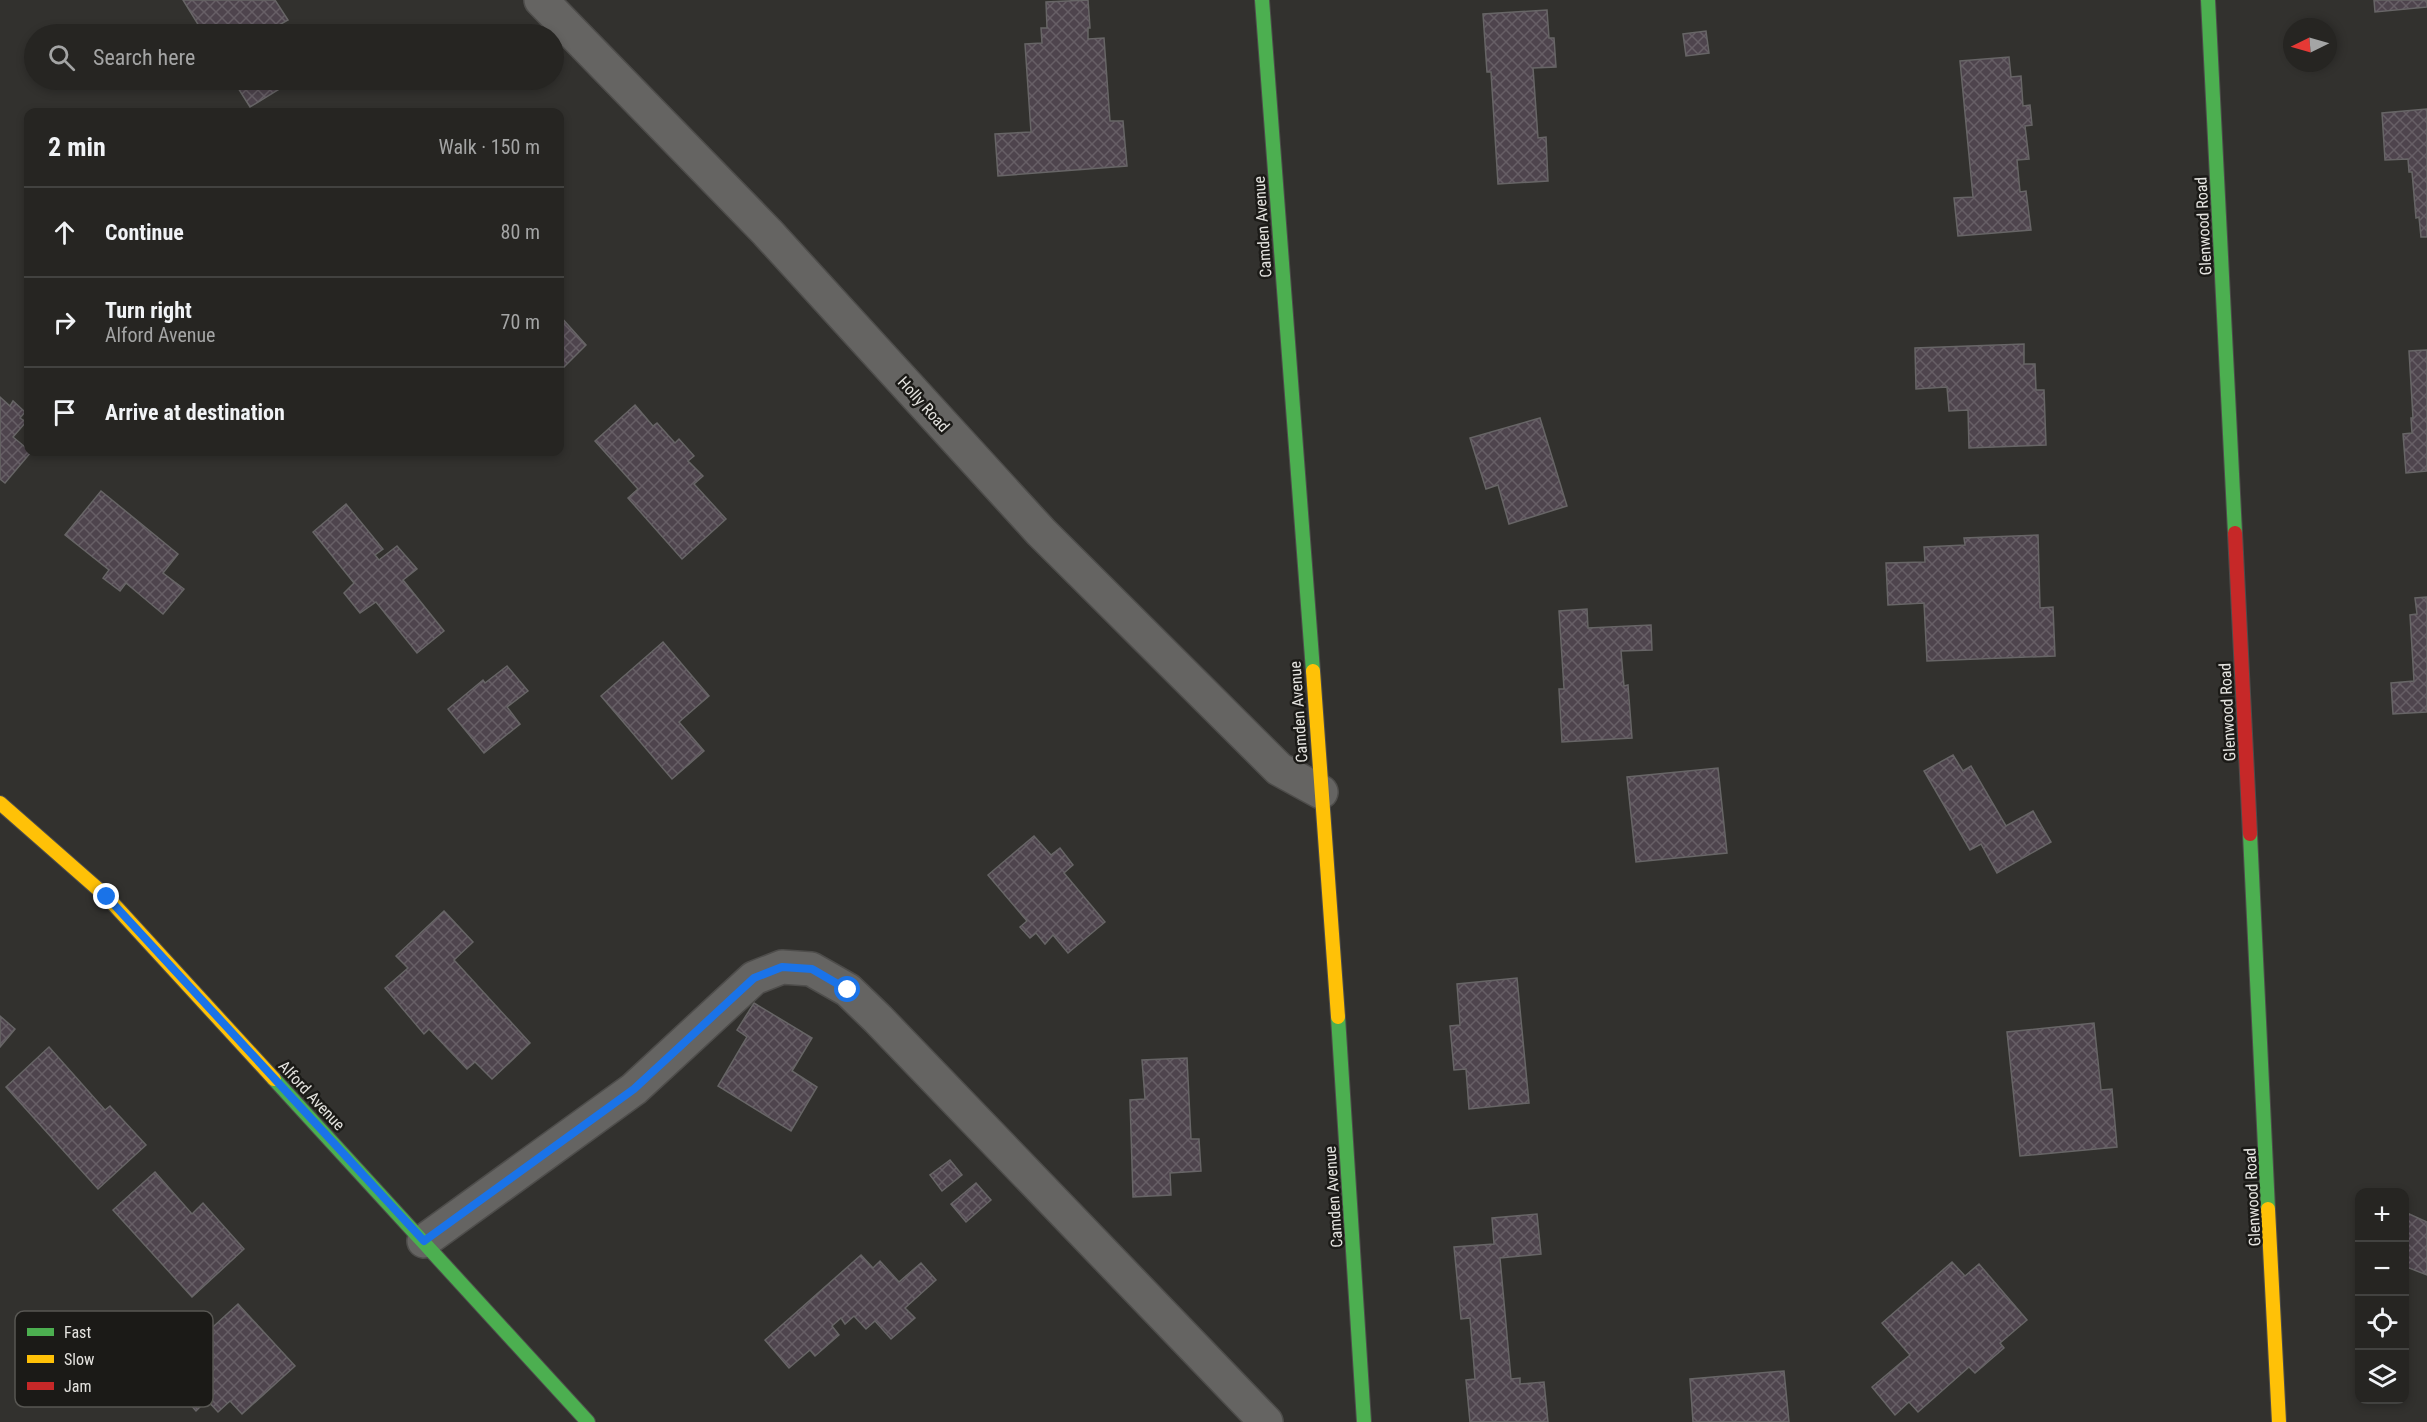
<!DOCTYPE html>
<meta charset="utf-8">
<style>
body{margin:0;font-family:"Roboto Condensed",sans-serif;background:#2e2d2a;color:#f1f3f6}
.controls{position:absolute;right:18px;bottom:18px;display:grid;overflow:hidden;border-radius:12px;box-shadow:0 3px 9px #0003}
.controls button{width:54px;height:54px;display:grid;place-items:center;padding:0;border:0;border-bottom:2px solid #424240;background:#262522;color:#f1f3f6;font:30px sans-serif}
.compass{position:absolute;left:2283px;top:18px;width:54px;height:54px;border-radius:50%;background:#262522;box-shadow:0 3px 9px #0003;rotate:265deg}
.stop{position:absolute;width:18px;height:18px;margin:-14px;border:4px solid #1a73e8;border-radius:50%;background:#fff}
.stop.end{background:#1a73e8;border-color:#fff;box-shadow:0 2px 6px #0008}
.list{margin:0;padding:0;list-style:none}
h2{display:flex;justify-content:space-between;align-items:center;height:78px;margin:0;padding:0 24px;font-size:26px}
h2 small{font-size:20px;font-weight:400;color:#a4a5a5}
.list li{display:grid;grid-template-columns:39px 1fr auto;gap:18px;align-items:center;box-sizing:border-box;height:90px;padding:0 24px;border-top:2px solid #424240}
.list b{display:block;font-size:22px;white-space:nowrap}
.list p{margin:0;font-size:20px;white-space:nowrap;color:#a4a5a5}
.list em{font-size:20px;font-style:normal;color:#a4a5a5}
.icon{flex:none;width:33px;height:33px;fill:none;stroke:currentColor;stroke-width:2;stroke-linecap:round;stroke-linejoin:round}
.map{position:relative;flex:none;width:2427px;height:1422px;overflow:hidden}
.search{position:absolute;background:#262522;box-shadow:0 3px 9px #0003;left:24px;top:24px;width:540px;height:66px;display:flex;align-items:center;gap:15px;box-sizing:border-box;padding:0 21px;border-radius:33px;color:#a4a5a5;font-size:22px}
.panel{position:absolute;background:#262522;box-shadow:0 3px 9px #0003;left:24px;top:108px;width:540px;height:348px;border-radius:12px}
.map>svg:first-child{display:block}
.building{fill:url(#building-cross-hatch);stroke:#676566;stroke-width:1.5}
.lines{fill:none;stroke-linecap:round;stroke-linejoin:round}
.street-casing{stroke:#4e4d4b;stroke-width:36}
.fast-casing{stroke:#4e4d4b;stroke-width:16}
.slow-casing{stroke:#4e4d4b;stroke-width:16}
.jam-casing{stroke:#4e4d4b;stroke-width:16}
.street{stroke:#656462;stroke-width:33}
.fast{stroke:#4caf50;stroke-width:14}
.slow{stroke:#ffc107;stroke-width:14}
.jam{stroke:#c62828;stroke-width:14}
.route{stroke:#1a73e8;stroke-width:8}
.labels{text-anchor:middle;stroke-width:5;stroke-linejoin:round;paint-order:stroke}
.street-label{font-size:16px;fill:#e5e4e0;stroke:#1b1a17}
.key{fill:#1b1a17;stroke:#585753;stroke-width:1.5}
.key-label{font-size:16px;fill:#e5e4e0}
</style>
<div class="map">
<svg width="2427" height="1422" viewBox="0 0 2427 1422">
<defs>
<pattern id="building-cross-hatch" width="8" height="8" patternUnits="userSpaceOnUse" patternTransform="scale(1.5)"><rect width="8" height="8" fill="#4e444d"/><path d="M0 0l8 8M0 8l8-8" fill="none" stroke="#675f66"/></pattern>
</defs>
<rect width="100%" height="100%" fill="#32312e"/>
<g class="building">
<path d="M183,0H275L288,20L279,25L285,34H204Z"/>
<path d="M1088,0L1090,28H1088V39L1104,38L1110,121H1123L1127,166L998,176L995,134L1031,132L1025,44L1042,43L1041,28H1047L1046,2Z"/>
<path d="M2374,0H2427V7L2375,12Z"/>
<path d="M1547,10L1549,38H1554L1556,67L1533,68L1538,138L1546,137L1548,181L1498,184L1491,72H1487L1483,14Z"/>
<path d="M1706,31L1709,53L1686,56L1683,34Z"/>
<path d="M2009,57L2011,77L2021,76L2023,106L2030,105L2032,125L2025,126L2029,159L2017,160L2020,192L2026,191L2031,230L1958,236L1954,198L1973,197L1960,61Z"/>
<path d="M233,80H294L250,107Z"/>
<path d="M2427,109V237H2421L2419,217L2416,218L2412,172H2409L2408,159L2385,160L2382,113Z"/>
<path d="M560,316L586,345L560,371Z"/>
<path d="M2024,344V364H2035L2036,390H2044L2046,445L1969,448L1968,410L1949,411L1947,387L1916,389L1915,348Z"/>
<path d="M2427,350V471L2406,473L2403,434L2412,433L2411,418H2413L2409,351Z"/>
<path d="M0,397L10,406L13,401L25,412L20,418L26,422L13,437L31,452L5,483L0,479Z"/>
<path d="M635,405L653,426L657,423L675,443L679,439L694,456L688,461L703,476L694,484L726,519L682,559L628,498L638,489L595,441Z"/>
<path d="M1540,418L1567,506L1509,524L1498,485L1486,489L1470,438Z"/>
<path d="M101,491L178,554L163,573L184,589L163,614L126,583L120,591L103,578L109,570L65,535Z"/>
<path d="M346,504L383,549L375,555L379,560L397,546L417,569L403,580L444,631L417,653L376,602L360,613L344,593L354,583L313,532Z"/>
<path d="M2038,535L2040,608L2053,607L2055,656L1927,661L1924,603L1888,605L1886,563L1925,562L1924,547L1965,545L1964,538Z"/>
<path d="M2427,597V712L2393,714L2391,683L2414,681L2410,615L2417,614L2415,598Z"/>
<path d="M1587,609L1588,628L1651,625L1652,650L1621,651L1624,686L1628,685L1632,738L1562,742L1559,689H1564L1559,611Z"/>
<path d="M663,642L709,696L679,722L704,751L672,779L601,696Z"/>
<path d="M507,666L528,691L507,707L520,724L484,753L448,709L483,680L485,683Z"/>
<path d="M1953,755L1963,771L1971,766L2006,826L2033,811L2051,842L1997,873L1981,844L1970,850L1924,771Z"/>
<path d="M1718,768L1727,853L1636,862L1627,777Z"/>
<path d="M1034,836L1051,855L1060,848L1073,865L1064,873L1105,922L1068,953L1053,935L1045,944L1036,933L1030,938L1020,927L1027,921L988,875Z"/>
<path d="M444,911L473,942L454,960L530,1043L492,1079L475,1062L467,1069L429,1029L424,1034L385,988L408,968L396,956Z"/>
<path d="M1517,978L1529,1103L1469,1109L1466,1069L1454,1070L1450,1026L1460,1025L1457,984Z"/>
<path d="M754,1003L812,1038L792,1071L817,1087L791,1131L718,1086L747,1037L737,1030Z"/>
<path d="M0,1016L15,1029L0,1047Z"/>
<path d="M2094,1023L2101,1090L2112,1089L2117,1147L2020,1156L2007,1032Z"/>
<path d="M49,1047L105,1110L110,1106L146,1145L98,1189L6,1087Z"/>
<path d="M1187,1058L1191,1139H1199L1201,1171L1170,1173L1171,1195L1133,1197L1130,1100L1145,1099L1142,1060Z"/>
<path d="M950,1160L962,1175L942,1191L930,1175Z"/>
<path d="M155,1172L192,1214L203,1203L244,1249L192,1297L113,1210Z"/>
<path d="M976,1183L991,1200L966,1222L951,1204Z"/>
<path d="M2407,1213L2427,1222V1275L2404,1266V1218Z"/>
<path d="M1537,1214L1541,1254L1500,1258L1511,1379L1520,1378V1384L1544,1382L1548,1422H1470L1466,1380L1475,1379L1470,1318L1461,1319L1454,1247L1494,1244L1492,1218Z"/>
<path d="M861,1255L873,1268L880,1261L899,1282L921,1263L936,1280L905,1308L915,1318L891,1339L875,1321L866,1329L854,1316L845,1324L841,1318L832,1326L839,1335L815,1356L810,1350L789,1368L765,1340Z"/>
<path d="M1952,1262L1965,1276L1979,1264L2027,1320L2000,1343L2004,1348L1975,1373L1969,1367L1918,1412L1909,1402L1895,1415L1872,1387L1910,1355L1882,1323Z"/>
<path d="M238,1304L295,1366L242,1414L230,1401L218,1412L207,1400L196,1411L183,1396L188,1392L167,1369Z"/>
<path d="M1784,1371L1789,1422H1693L1690,1379Z"/>
</g>
<g class="lines">
<defs>
<g id="street">
<path d="M541,0L767,232L1041,532L1279,769L1321,792"/>
<path d="M424,1241L634,1089L754,978L782,967L811,969L848,990L878,1019L1266,1422"/>
</g>
<g id="fast">
<path d="M1262,0L1313,671"/>
<path d="M2208,0L2235,533"/>
<path d="M2250,834L2268,1209"/>
<path d="M1338,1017L1364,1422"/>
<path d="M274,1079L588,1422"/>
</g>
<g id="slow">
<path d="M1313,671L1338,1017"/>
<path d="M0,803L107,897L274,1079"/>
<path d="M2268,1209L2279,1422"/>
</g>
<path id="jam" d="M2235,533L2250,834"/>
</defs>
<use href="#street" class="street-casing"/>
<use href="#fast" class="fast-casing"/>
<use href="#slow" class="slow-casing"/>
<use href="#jam" class="jam-casing"/>
<use href="#street" class="street"/>
<use href="#fast" class="fast"/>
<use href="#slow" class="slow"/>
<use href="#jam" class="jam"/>
</g>
<g class="lines">
<path class="route" d="M107,897L424,1241L634,1089L754,978L782,967L812,969L848,990"/>
</g>
<g class="labels">
<g class="street-label">
<text transform="translate(2203 226) rotate(-93)" y="6">Glenwood Road</text>
<text transform="translate(1262 227) rotate(-94)" y="6">Camden Avenue</text>
<text transform="translate(924 404) rotate(48)" y="6">Holly Road</text>
<text transform="translate(1298 712) rotate(-94)" y="6">Camden Avenue</text>
<text transform="translate(2227 712) rotate(-93)" y="6">Glenwood Road</text>
<text transform="translate(312 1095) rotate(47)" y="6">Alford Avenue</text>
<text transform="translate(1333 1197) rotate(-94)" y="6">Camden Avenue</text>
<text transform="translate(2252 1197) rotate(-93)" y="6">Glenwood Road</text>
</g>
</g>
<rect x="15" y="1311" width="198" height="96" rx="9" class="key"/>
<rect x="27" y="1328" width="27" height="8" fill="#4caf50"/>
<rect x="27" y="1355" width="27" height="8" fill="#ffc107"/>
<rect x="27" y="1382" width="27" height="8" fill="#c62828"/>
<g class="key-label">
<text x="64" y="1338">Fast</text>
<text x="64" y="1365">Slow</text>
<text x="64" y="1392">Jam</text>
</g>
</svg>
<div class="controls">
<button>+</button>
<button>−</button>
<button><svg class="icon" aria-label="locate" viewBox="0 0 24 24"><circle cx="12" cy="12" r="6"/><path d="M12 2v4M12 18v4M2 12h4M18 12h4"/></svg></button>
<button><svg class="icon" aria-label="layers" viewBox="0 0 24 24"><path d="M12 4l9 5-9 5-9-5zM3 14l9 5 9-5"/></svg></button>
</div>
<svg class="compass" viewBox="-18 -18 36 36"><path d="M0-13l5 13h-10z" fill="#e53935"/><path d="M0 13l5-13h-10z" fill="#a4a5a5"/></svg>
<div class="stop" style="left:848px;top:990px"></div>
<div class="stop end" style="left:107px;top:897px"></div>
<div class="search"><svg class="icon" aria-label="search" viewBox="0 0 24 24"><circle cx="10" cy="10" r="6"/><path d="M15 15l6 6"/></svg>Search here</div>
<section class="panel">
<h2>2 min<small>Walk · 150 m</small></h2>
<ul class="list">
<li><svg class="icon" aria-label="ahead" viewBox="0 0 24 24"><path d="M12 20V5M6 11l6-6 6 6"/></svg><div><b>Continue</b></div><em>80 m</em></li>
<li><svg class="icon" aria-label="right" viewBox="0 0 24 24"><path d="M7 20v-9h11M14 6l5 5-5 5"/></svg><div><b>Turn right</b><p>Alford Avenue</p></div><em>70 m</em></li>
<li><svg class="icon" aria-label="arrive" viewBox="0 0 24 24"><path d="M6 21V4h12l-3 4 3 4H6"/></svg><div><b>Arrive at destination</b></div></li>
</ul>
</section>
</div>
